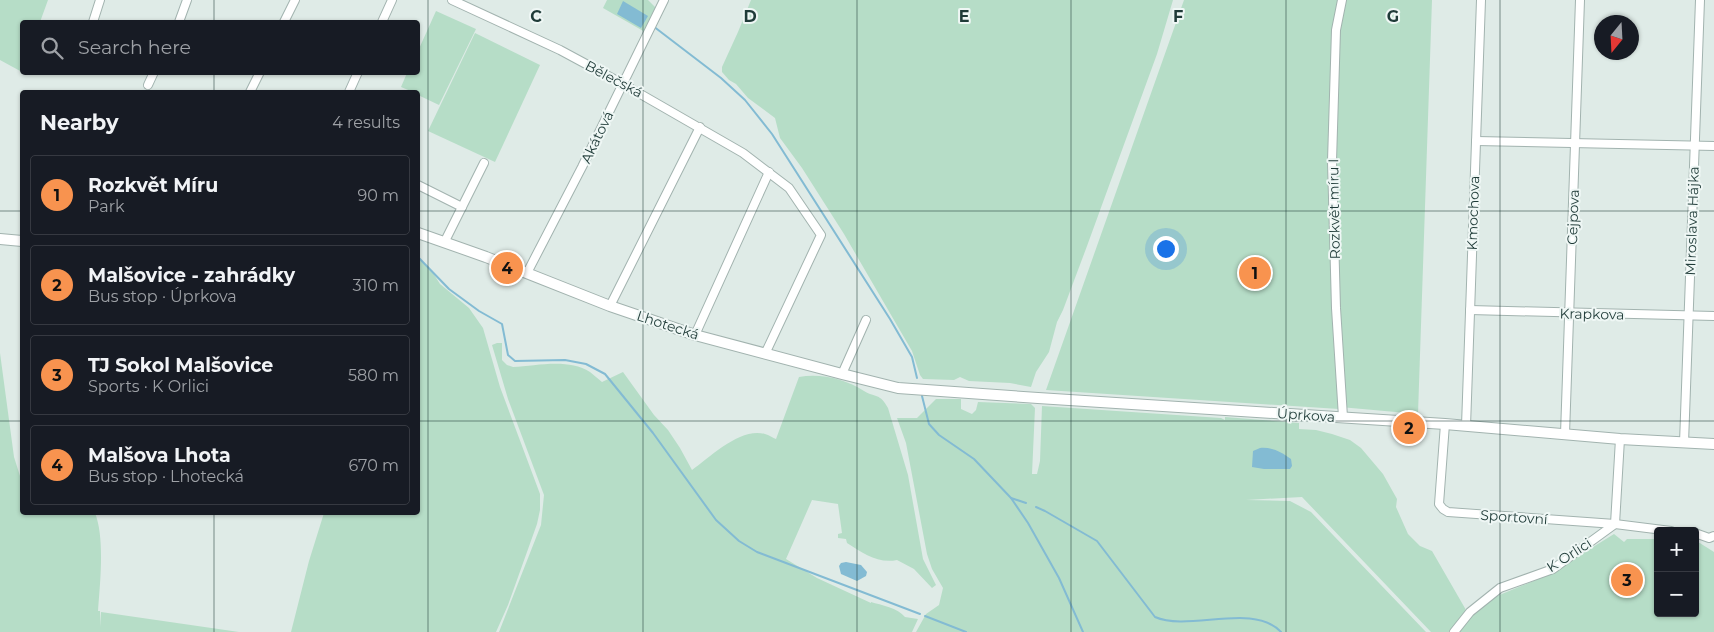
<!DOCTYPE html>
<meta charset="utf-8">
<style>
body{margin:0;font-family:Montserrat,sans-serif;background:#242831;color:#f1f3f6}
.controls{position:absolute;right:15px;bottom:15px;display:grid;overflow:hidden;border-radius:5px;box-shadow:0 1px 4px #0004}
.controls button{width:45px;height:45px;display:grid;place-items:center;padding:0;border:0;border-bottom:1px solid #363941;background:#171b24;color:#f1f3f6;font:25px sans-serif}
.compass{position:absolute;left:1594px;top:15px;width:45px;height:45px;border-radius:50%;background:#171b24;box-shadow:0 1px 4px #0004;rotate:198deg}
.you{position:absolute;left:1165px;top:248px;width:18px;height:18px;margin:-12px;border:4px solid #fff;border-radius:50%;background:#1a73e8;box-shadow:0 0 0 8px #1a73e833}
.badge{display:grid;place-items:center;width:32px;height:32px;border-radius:50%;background:#f8934f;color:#111;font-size:16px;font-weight:700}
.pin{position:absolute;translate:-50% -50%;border:2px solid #fff;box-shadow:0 1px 5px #0006}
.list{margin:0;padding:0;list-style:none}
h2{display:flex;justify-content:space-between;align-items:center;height:65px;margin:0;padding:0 20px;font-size:21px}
h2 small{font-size:16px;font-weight:400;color:#9ea1a6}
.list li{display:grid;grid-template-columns:32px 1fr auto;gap:15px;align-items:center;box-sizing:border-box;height:80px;margin:0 10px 10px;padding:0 10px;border:1px solid #363941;border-radius:5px}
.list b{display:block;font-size:19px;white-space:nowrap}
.list p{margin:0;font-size:16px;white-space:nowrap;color:#9ea1a6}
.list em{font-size:16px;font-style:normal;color:#9ea1a6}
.icon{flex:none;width:28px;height:28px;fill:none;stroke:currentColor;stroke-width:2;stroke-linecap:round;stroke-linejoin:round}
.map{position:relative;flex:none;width:1714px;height:632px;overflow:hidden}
.search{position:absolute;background:#171b24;box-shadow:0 1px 4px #0004;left:20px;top:20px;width:400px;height:55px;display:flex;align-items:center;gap:12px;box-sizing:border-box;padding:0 18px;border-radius:5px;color:#9ea1a6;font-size:19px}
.panel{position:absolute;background:#171b24;box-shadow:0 1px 4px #0004;left:20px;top:90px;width:400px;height:425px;border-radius:5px}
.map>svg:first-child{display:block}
.green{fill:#b6ddc7}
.water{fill:#83bbd3}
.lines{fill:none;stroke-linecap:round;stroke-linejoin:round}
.stream{stroke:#83bbd3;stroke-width:2}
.minor-casing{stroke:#a2b3af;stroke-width:10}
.tertiary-casing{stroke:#a2b3af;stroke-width:12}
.minor{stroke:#fff;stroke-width:8}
.tertiary{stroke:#fff;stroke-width:10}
.grid{fill:none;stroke:#1f3b38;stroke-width:1;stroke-opacity:0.55}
.labels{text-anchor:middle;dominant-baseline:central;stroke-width:4;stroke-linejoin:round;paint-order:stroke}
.street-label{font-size:14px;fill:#1f3b38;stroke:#eff7f5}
.grid-label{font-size:16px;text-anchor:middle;font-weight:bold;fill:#1f3b38;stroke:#eff7f5;stroke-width:4;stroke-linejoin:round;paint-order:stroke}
</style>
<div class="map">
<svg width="1714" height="632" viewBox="0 0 1714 632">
<rect width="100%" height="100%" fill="#dfebe7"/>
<g class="green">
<polygon points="0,0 48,0 40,22 22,22 22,72 0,60"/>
<polygon points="607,0 648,0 656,8 645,32 603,8"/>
<polygon points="751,0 1173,0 1157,54 1087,246 1063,310 1057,322 1049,352 1036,372 1031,387 1010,383 969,381 960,377 954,380 923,379 920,375 912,351 844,234 802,168 780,138 775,118 748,98 736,84 729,80 722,72 722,67 738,32"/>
<polygon points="1184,0 1432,0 1418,414 1340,407 1339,409 1046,390"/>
<polygon points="436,11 476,29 439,105 418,95 418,92 413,92 401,87 407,73 418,72 418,51"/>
<polygon points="475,33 540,65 495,162 428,131"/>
<polygon points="418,258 433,273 440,284 469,308 483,328 500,387 540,494 540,510 537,524 508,605 496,632 291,632 309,561 324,513 418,512"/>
<path d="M497 343H502V360L507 365 513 367C537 366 568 358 590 372 594 375 598 379 602 382L623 372 654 415 668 430 680 448 692 470C711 456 741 427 765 434 769 435 773 438 776 439L799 377C821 373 845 379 864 391 876 398 880 393 888 408L908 475 923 559 936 585 932 588 914 569 897 560C878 564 863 553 847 543L846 539 838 538V534L842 533 838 504 812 500 786 559 817 578 871 603V602C881 605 898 608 905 617L918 619 912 632H499L541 525 544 495 508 399 492 345Z"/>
<path d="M0 353 14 457 20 476 22 475V512L95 513C105 538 100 583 98 611H100V627L101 612 239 632H0Z"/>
<polygon points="936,399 961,399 961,409 972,414 976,410 978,402 1031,404 1035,408 1032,474 1037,474 1040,461 1042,406 1221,418 1225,420 1225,417 1299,423 1299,429 1316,430 1332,434 1350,440 1361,448 1383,474 1397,499 1396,507 1408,534 1420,546 1432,551 1466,610 1449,632 1431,632 1302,497 1246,500 1290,501 1311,512 1426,632 916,632 926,614 939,605 943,588 932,569 927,554 906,443 897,418 917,418"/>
<polygon points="1614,534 1624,542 1627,539 1658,539 1658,613 1695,613 1695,540 1714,552 1714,632 1455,632 1470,615 1497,596 1548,575"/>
</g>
<g class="water">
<polygon points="623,1 648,16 641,28 617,14"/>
<path d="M1260 448C1273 447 1281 452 1291 459L1292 466 1290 469H1264L1252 467 1253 451Z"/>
<polygon points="846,562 861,565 867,572 866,576 857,581 841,574 839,566 841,563"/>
</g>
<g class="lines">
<g class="stream">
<polyline points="653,26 721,78 745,100 772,134 890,319 912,357 917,378"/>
<polyline points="418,257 449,289 479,311 502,324 508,355 515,361 565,360 586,364 605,374 653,433 716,520 739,541 757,552 920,614"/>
<polyline points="922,396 929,424 939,435 974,459 1011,498 1028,523 1059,578 1083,632"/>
<polyline points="1011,498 1026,503"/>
<path d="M1036 507 1045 511 1097 541 1155 617C1189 632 1253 602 1281 632"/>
<polyline points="925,616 966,632"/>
</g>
<defs>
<g id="minor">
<polyline points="452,0 560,50 623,84 743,153 789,188 821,235 765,354"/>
<polyline points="1342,0 1336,30 1332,161 1336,308 1343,417"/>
<polyline points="93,22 100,0"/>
<polyline points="179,22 187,0"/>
<polyline points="284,22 295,0"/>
<polyline points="382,22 392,0"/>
<polyline points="148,85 154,72"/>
<polyline points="250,92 260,72"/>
<polyline points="349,92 358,72"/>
<polyline points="1476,141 1714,146"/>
<polyline points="418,185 462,207"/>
<polyline points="445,241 484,163"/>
<polyline points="527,273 582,167 664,0"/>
<polyline points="610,306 700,127"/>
<polyline points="1470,310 1714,316"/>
<polyline points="695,335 769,172"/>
<polyline points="842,374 866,320"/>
<polyline points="1445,424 1439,504 1443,509 1448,512 1615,524 1671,531"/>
<polyline points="1466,426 1481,0"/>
<polyline points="1565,434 1580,0"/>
<polyline points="1684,443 1700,0"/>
<polyline points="1615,524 1620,439"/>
<polyline points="1695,533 1709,538 1714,536"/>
<polyline points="1454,632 1470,612 1500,588 1553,569 1615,524"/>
</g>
<g id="tertiary">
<polyline points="418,233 486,257 610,306 695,335 842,374 898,388 1038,398 1445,424 1620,439 1714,444"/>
<polyline points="0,239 22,241"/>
</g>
</defs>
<use href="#minor" class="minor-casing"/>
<use href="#tertiary" class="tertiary-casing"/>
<use href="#minor" class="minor"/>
<use href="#tertiary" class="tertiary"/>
</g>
<path class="grid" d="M214 0V22M428 0V632M643 0V632M857 0V632M1071 0V632M1286 0V632M1500 0V632M214 72V92M0 211H22M418 211H1714M0 421H22M418 421H1714M214 512V632"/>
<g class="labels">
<g class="street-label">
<text transform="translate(614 79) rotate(28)">Bělečská</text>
<text transform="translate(597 137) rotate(-64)">Akátová</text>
<text transform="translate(1334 209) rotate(-91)">Rozkvět míru I</text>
<text transform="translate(1473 213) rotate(-88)">Kmochova</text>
<text transform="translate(1573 217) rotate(-88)">Cejpova</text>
<text transform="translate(1692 221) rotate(-88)">Miroslava Hájka</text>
<text transform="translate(1592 314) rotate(1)">Krapkova</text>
<text transform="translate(668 325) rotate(18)">Lhotecká</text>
<text transform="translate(1306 415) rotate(4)">Úprkova</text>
<text transform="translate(1514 517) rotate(4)">Sportovní</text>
<text transform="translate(1569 555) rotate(-33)">K Orlici</text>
</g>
</g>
<g class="grid-label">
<text x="536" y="22">C</text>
<text x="750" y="22">D</text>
<text x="964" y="22">E</text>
<text x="1178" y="22">F</text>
<text x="1393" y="22">G</text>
</g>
</svg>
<div class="controls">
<button>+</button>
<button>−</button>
</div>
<svg class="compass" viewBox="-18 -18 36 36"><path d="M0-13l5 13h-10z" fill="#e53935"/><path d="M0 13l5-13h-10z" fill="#9ea1a6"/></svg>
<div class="you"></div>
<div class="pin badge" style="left:1255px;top:273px">1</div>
<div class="pin badge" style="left:1409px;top:428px">2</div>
<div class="pin badge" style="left:1627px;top:580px">3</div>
<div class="pin badge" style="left:507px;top:268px">4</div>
<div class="search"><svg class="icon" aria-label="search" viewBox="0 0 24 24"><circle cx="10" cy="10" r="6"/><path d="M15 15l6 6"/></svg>Search here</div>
<section class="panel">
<h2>Nearby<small>4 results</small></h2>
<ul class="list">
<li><span class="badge">1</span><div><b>Rozkvět Míru</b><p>Park</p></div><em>90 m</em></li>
<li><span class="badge">2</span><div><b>Malšovice - zahrádky</b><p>Bus stop · Úprkova</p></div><em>310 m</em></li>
<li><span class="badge">3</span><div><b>TJ Sokol Malšovice</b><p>Sports · K Orlici</p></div><em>580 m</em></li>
<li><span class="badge">4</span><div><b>Malšova Lhota</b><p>Bus stop · Lhotecká</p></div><em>670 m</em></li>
</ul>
</section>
</div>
